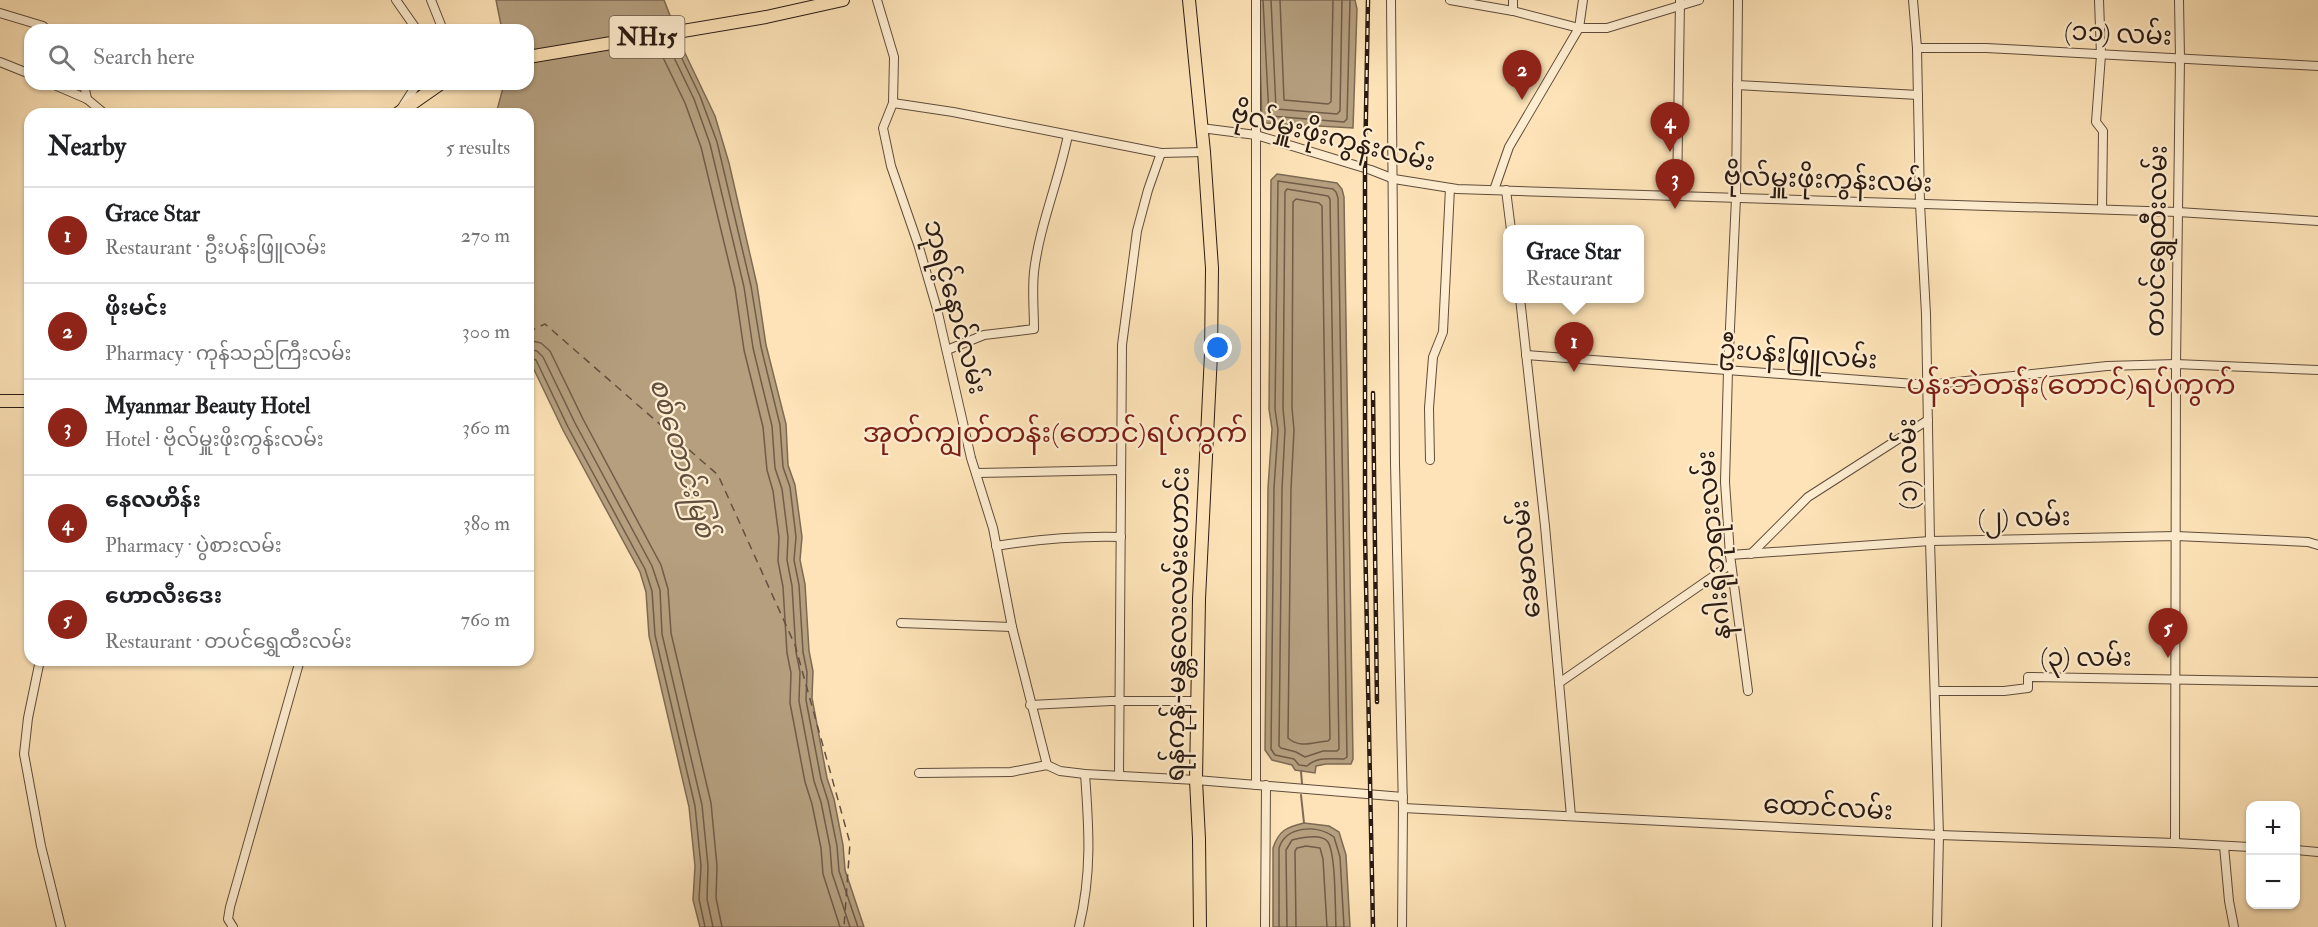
<!DOCTYPE html>
<meta charset="utf-8">
<style>
body{margin:0;font-family:"IM FELL Double Pica","Noto Sans Myanmar",serif;background:#f2f2f2;color:#202124}
.controls{position:absolute;right:18px;bottom:18px;display:grid;overflow:hidden;border-radius:12px;box-shadow:0 2px 4px #0004}
.controls button{width:54px;height:54px;display:grid;place-items:center;padding:0;border:0;border-bottom:2px solid #e0e0e0;background:#fff;color:#202124;font:30px sans-serif}
.you{position:absolute;left:1218px;top:348px;width:21px;height:21px;margin:-15px;border:4px solid #fff;border-radius:50%;background:#1a73e8;box-shadow:0 0 0 9px #1a73e833}
.badge{display:grid;place-items:center;width:39px;height:39px;border-radius:50%;background:#8f2418;color:#fff;font-size:20px;font-weight:700}
.pin{position:absolute;translate:-50% -50px;filter:drop-shadow(0 2px 3px #0008)}
.pin::after{content:'';position:absolute;top:32px;width:21px;height:18px;background:inherit;clip-path:polygon(0 0,100% 0,50% 100%)}
.popup{position:absolute;left:1503px;top:225px;width:141px;height:78px;box-sizing:border-box;display:grid;place-content:center;border-radius:12px;background:#fff;filter:drop-shadow(0 2px 4px #0005);font-size:20px;white-space:nowrap;color:#757577}
.popup b{font-size:22px;color:#202124}
.popup::after{content:'';position:absolute;left:50%;top:100%;margin-left:-12px;border:12px solid transparent;border-top-color:#fff}
.list{margin:0;padding:0;list-style:none}
h2{display:flex;justify-content:space-between;align-items:center;height:78px;margin:0;padding:0 24px;font-size:26px}
h2 small{font-size:20px;font-weight:400;color:#757577}
.list li{display:grid;grid-template-columns:39px 1fr auto;gap:18px;align-items:center;box-sizing:border-box;height:96px;padding:0 24px;border-top:2px solid #e0e0e0}
.list b{display:block;font-size:22px;white-space:nowrap}
.list p{margin:0;font-size:20px;white-space:nowrap;color:#757577}
.list em{font-size:20px;font-style:normal;color:#757577}
.icon{flex:none;width:33px;height:33px;fill:none;stroke:currentColor;stroke-width:2;stroke-linecap:round;stroke-linejoin:round}
.map{position:relative;flex:none;width:2318px;height:927px;overflow:hidden}
.search{position:absolute;background:#fff;box-shadow:0 2px 4px #0004;left:24px;top:24px;width:510px;height:66px;display:flex;align-items:center;gap:15px;box-sizing:border-box;padding:0 21px;border-radius:18px;color:#757577;font-size:22px}
.panel{position:absolute;background:#fff;box-shadow:0 2px 4px #0004;left:24px;top:108px;width:510px;height:558px;border-radius:18px}
.map>svg:first-child{display:block}
.water{fill:#b59f7f;stroke:#7d6a53;stroke-width:1.5}
.lines{fill:none;stroke-linecap:round;stroke-linejoin:round}
.shore{stroke:#705c48;stroke-width:1.5}
.stream{stroke:#7d6a53;stroke-width:2}
.ferry{stroke:#624f3e;stroke-width:1.5;stroke-dasharray:8 6;stroke-linecap:butt}
.minor-casing{stroke:#5f4c3b;stroke-width:10}
.highway-casing{stroke:#2a1a12;stroke-width:14}
.minor{stroke:#feedd0;stroke-width:8}
.highway{stroke:#fde3b7;stroke-width:12}
.rail-casing{stroke:#2a1a12;stroke-width:4.5}
.rail{stroke:#feedd0;stroke-width:2;stroke-dasharray:7;stroke-linecap:butt}
.labels{text-anchor:middle;dominant-baseline:central;stroke-width:4.5;stroke-linejoin:round;paint-order:stroke}
.shield{fill:#feedd0;stroke:#6a594b;stroke-width:1.5}
.shield-label{font-size:24px;font-weight:bold;fill:#2a1a12}
.street-label{font-size:26px;fill:#2a1a12;stroke:#feedd0}
.water-label{font-size:27px;font-style:italic;fill:#624f3e;stroke:#feedd0}
.quarter-label{font-size:28px;fill:#7a1f14;stroke:#feedd0}
</style>
<div class="map">
<svg width="2318" height="927" viewBox="0 0 2318 927">
<rect width="100%" height="100%" fill="#fde3b7"/>
<filter id="stains"><feTurbulence type="fractalNoise" baseFrequency=".00333" numOctaves="4"/><feColorMatrix values="0 0 0 0 .2 0 0 0 0 .09 0 0 0 0 .02 0 0 0 .5 -.17"/></filter>
<radialGradient id="worn" r=".72"><stop offset=".6" stop-color="#630" stop-opacity="0"/><stop offset="1" stop-color="#630" stop-opacity=".3"/></radialGradient>
<g class="water">
<polygon points="496,0 664,0 683,49 715,116 729,163 757,285 766,345 786,424 788,465 795,485 802,537 800,560 805,584 809,651 813,671 812,698 827,778 834,799 843,845 845,870 864,927 700,927 693,900 695,866 689,807 649,636 646,592 640,572 563,430 528,357 528,114 496,114 504,84 528,84 528,30 502,30"/>
<polygon points="1258,0 1355,0 1357,9 1353,128 1266,123 1262,119"/>
<polygon points="1277,174 1337,183 1342,189 1344,197 1353,759 1351,764 1326,764 1316,766 1315,773 1295,770 1292,765 1272,760 1265,750 1268,488 1272,429 1269,409 1271,180"/>
<path d="M1304 823 1329 826 1339 832 1346 855 1350 927H1273V848C1279 830 1287 827 1304 823Z"/>
</g>
<g class="lines">
<g class="shore">
<polyline points="1263,0 1269,116 1344,122 1347,119 1350,0"/>
<polyline points="1271,0 1276,109 1337,114 1340,111 1342,0"/>
<polyline points="1280,0 1284,100 1328,104 1331,102 1333,0"/>
<polyline points="673,40 700,96 717,142 751,286 761,347 780,425 783,467 790,487 796,537 794,560 799,585 803,652 807,672 806,700 821,779 828,801 837,846 839,871 858,927"/>
<polyline points="666,41 694,99 710,144 744,287 753,348 772,426 775,468 782,489 788,537 787,560 792,586 796,652 800,672 799,701 814,781 821,802 830,847 832,873 850,927"/>
<polyline points="656,43 685,103 701,147 735,288 744,350 763,427 767,470 773,491 779,537 778,561 783,587 787,653 791,673 790,703 805,782 812,804 821,848 823,874 840,927"/>
<path d="M1278 181 1333 189 1336 192 1338 198 1347 757 1344 759C1330 759 1318 756 1307 766L1299 765 1294 759 1275 755 1271 749 1274 488 1278 430 1275 409Z"/>
<polygon points="1287,189 1328,196 1330,199 1339,749 1337,751 1323,751 1305,757 1296,752 1281,748 1279,746 1282,489 1285,430 1283,408 1285,192"/>
<path d="M1296 199 1319 203 1322 206 1330 739 1328 741C1313 742 1300 749 1288 738L1291 489 1294 430 1292 408 1293 202Z"/>
<polyline points="528,340 541,343 550,351 583,419 661,565 668,589 671,633 711,803 717,866 716,898 722,927"/>
<polyline points="528,349 537,351 543,357 575,423 652,566 660,590 662,634 702,805 708,866 707,899 713,927"/>
<polyline points="528,357 536,360 568,427 645,569 652,591 655,635 695,806 701,866 699,899 705,927"/>
<path d="M1279 927V848C1286 826 1317 824 1334 837L1340 857 1344 927"/>
<path d="M1287 927 1286 850 1292 840C1300 838 1322 833 1328 842 1336 855 1335 909 1336 927"/>
<polyline points="1296,927 1295,851 1297,848 1306,846 1320,848 1323,859 1327,927"/>
</g>
<g class="stream">
<polyline points="1301,771 1302,784"/>
<polyline points="1301,795 1304,823"/>
</g>
<polyline class="ferry" points="528,332 545,324 718,475 795,645 850,843 844,927"/>
<defs>
<g id="minor">
<polyline points="396,0 417,30"/>
<polyline points="431,0 441,25 440,30"/>
<polyline points="877,0 894,57 893,103 883,128 891,166 918,244 937,309 971,458 993,528 1012,627 1047,765"/>
<polyline points="1391,0 1395,464 1403,808 1402,927"/>
<polyline points="1450,0 1513,11 1579,28 1607,28 1699,0"/>
<polyline points="1513,0 1513,11"/>
<polyline points="1738,0 1736,198 1728,371 1725,482 1730,555 1748,691"/>
<polyline points="1913,0 1917,48 1920,204 1926,314 1930,541 1939,835 1937,927"/>
<polyline points="2099,0 2101,55 2096,122 2103,131 2102,209"/>
<polyline points="0,13 43,26 47,30"/>
<polyline points="1917,48 1986,48 2318,66"/>
<polyline points="0,62 30,74"/>
<polyline points="52,84 87,99 105,114"/>
<polyline points="84,84 87,99"/>
<polyline points="1737,85 1918,95"/>
<polyline points="893,103 953,112 1161,153 1204,152"/>
<polyline points="401,109 417,84"/>
<polyline points="1201,128 1256,135 1371,170 1394,179 1457,189 2178,212 2318,221"/>
<polyline points="1494,190 1509,147 1579,28 1583,0"/>
<polyline points="1506,190 1511,230"/>
<polyline points="1677,196 1680,1"/>
<polyline points="1520,298 1545,526 1571,816"/>
<path d="M947 350 984 335 1034 329C1034 310 1032 291 1034 272 1039 227 1059 180 1068 135"/>
<polyline points="1526,355 1928,385 2107,366 2176,364 2318,370"/>
<polyline points="1430,460 1429,408 1433,357 1443,332 1450,188"/>
<polyline points="976,473 1121,470"/>
<path d="M996 546C1038 539 1078 536 1121 537"/>
<polyline points="1751,554 1808,497 1928,420"/>
<polyline points="1730,555 1930,541 2176,536 2308,542 2318,545"/>
<polyline points="901,623 1012,627"/>
<polyline points="40,660 28,718 24,754 41,846 61,927"/>
<polyline points="1559,683 1731,564"/>
<polyline points="1935,691 2004,691 2028,688 2028,677 2318,682"/>
<polyline points="1030,705 1111,701 1197,701"/>
<polyline points="919,773 1011,772 1047,765 1060,771 1085,774 1196,780 1403,797"/>
<polyline points="1119,776 1122,345 1137,231 1148,190 1161,153"/>
<polyline points="1256,785 1256,0"/>
<polyline points="1403,808 1939,835 2175,843 2250,847"/>
<polyline points="2175,843 2176,364 2180,58 2179,0"/>
<polyline points="2224,846 2229,901 2234,927"/>
<polyline points="2296,850 2318,852"/>
<polyline points="233,927 228,919 230,907 300,660"/>
<path d="M1079 927C1092 874 1089 828 1085 774"/>
<polyline points="1265,927 1266,785"/>
</g>
<g id="highway">
<polyline points="1189,0 1204,152 1212,268 1211,354 1199,599 1196,780 1199,839 1200,927"/>
<polyline points="528,57 766,17 843,0"/>
<polyline points="397,114 440,84"/>
<polyline points="0,401 30,401"/>
</g>
</defs>
<use href="#minor" class="minor-casing"/>
<use href="#highway" class="highway-casing"/>
<use href="#minor" class="minor"/>
<use href="#highway" class="highway"/>
<defs>
<g id="rail">
<polyline points="1368,0 1365,168 1365,534 1373,927"/>
<polyline points="1373,393 1377,702"/>
</g>
</defs>
<use href="#rail" class="rail-casing"/>
<use href="#rail" class="rail"/>
</g>
<g class="labels">
<rect class="shield" x="609.5" y="16" width="75" height="42" rx="4.5"/>
<g class="shield-label">
<text x="647" y="37">NH15</text>
</g>
<g class="street-label">
<text transform="translate(2118 34) rotate(3)">(၁၁) လမ်း</text>
<text transform="translate(1333 138) rotate(14)">ဗိုလ်မှူးဖိုးကွန်းလမ်း</text>
<text transform="translate(1828 180) rotate(2)">ဗိုလ်မှူးဖိုးကွန်းလမ်း</text>
<text transform="translate(2157 241) rotate(-89)">တပင်ရွှေထီးလမ်း</text>
<text transform="translate(955 307) rotate(75)">ဘုရင့်နောင်လမ်း</text>
<text transform="translate(1798 355) rotate(4)">ဦးပန်းဖြူလမ်း</text>
<text transform="translate(1908 464) rotate(-91)">(၁) လမ်း</text>
<text transform="translate(2024 518) rotate(-1)">(၂) လမ်း</text>
<text transform="translate(1714 545) rotate(-95)">နဂါးရုံဘုရားလမ်း</text>
<text transform="translate(1526 559) rotate(-96)">ခေမာလမ်း</text>
<text transform="translate(1178 624) rotate(-89)">ရန်ကုန်-မန္တလေးလမ်းဟောင်း</text>
<text x="2086" y="658">(၃) လမ်း</text>
<text transform="translate(1828 808) rotate(3)">ထောင်လမ်း</text>
</g>
<g class="water-label">
<text transform="translate(682 458) rotate(73)">စစ်တောင်းမြစ်</text>
</g>
<g class="quarter-label">
<text x="2071" y="385">ပန်းဘဲတန်း(တောင်)ရပ်ကွက်</text>
<text x="1055" y="433">အုတ်ကျွတ်တန်း(တောင်)ရပ်ကွက်</text>
</g>
</g>
<rect width="100%" height="100%" filter="url(#stains)"/>
<rect width="100%" height="100%" fill="url(#worn)"/>
</svg>
<div class="controls">
<button>+</button>
<button>−</button>
</div>
<div class="you"></div>
<div class="pin badge" style="left:1574px;top:372px">1</div>
<div class="popup"><b>Grace Star</b>Restaurant</div>
<div class="pin badge" style="left:1522px;top:100px">2</div>
<div class="pin badge" style="left:1675px;top:209px">3</div>
<div class="pin badge" style="left:1670px;top:152px">4</div>
<div class="pin badge" style="left:2168px;top:658px">5</div>
<div class="search"><svg class="icon" aria-label="search" viewBox="0 0 24 24"><circle cx="10" cy="10" r="6"/><path d="M15 15l6 6"/></svg>Search here</div>
<section class="panel">
<h2>Nearby<small>5 results</small></h2>
<ul class="list">
<li><span class="badge">1</span><div><b>Grace Star</b><p>Restaurant · ဦးပန်းဖြူလမ်း</p></div><em>270 m</em></li>
<li><span class="badge">2</span><div><b>ဖိုးမင်း</b><p>Pharmacy · ကုန်သည်ကြီးလမ်း</p></div><em>300 m</em></li>
<li><span class="badge">3</span><div><b>Myanmar Beauty Hotel</b><p>Hotel · ဗိုလ်မှူးဖိုးကွန်းလမ်း</p></div><em>360 m</em></li>
<li><span class="badge">4</span><div><b>နေလဟိန်း</b><p>Pharmacy · ပွဲစားလမ်း</p></div><em>380 m</em></li>
<li><span class="badge">5</span><div><b>ဟောလီးဒေး</b><p>Restaurant · တပင်ရွှေထီးလမ်း</p></div><em>760 m</em></li>
</ul>
</section>
</div>
